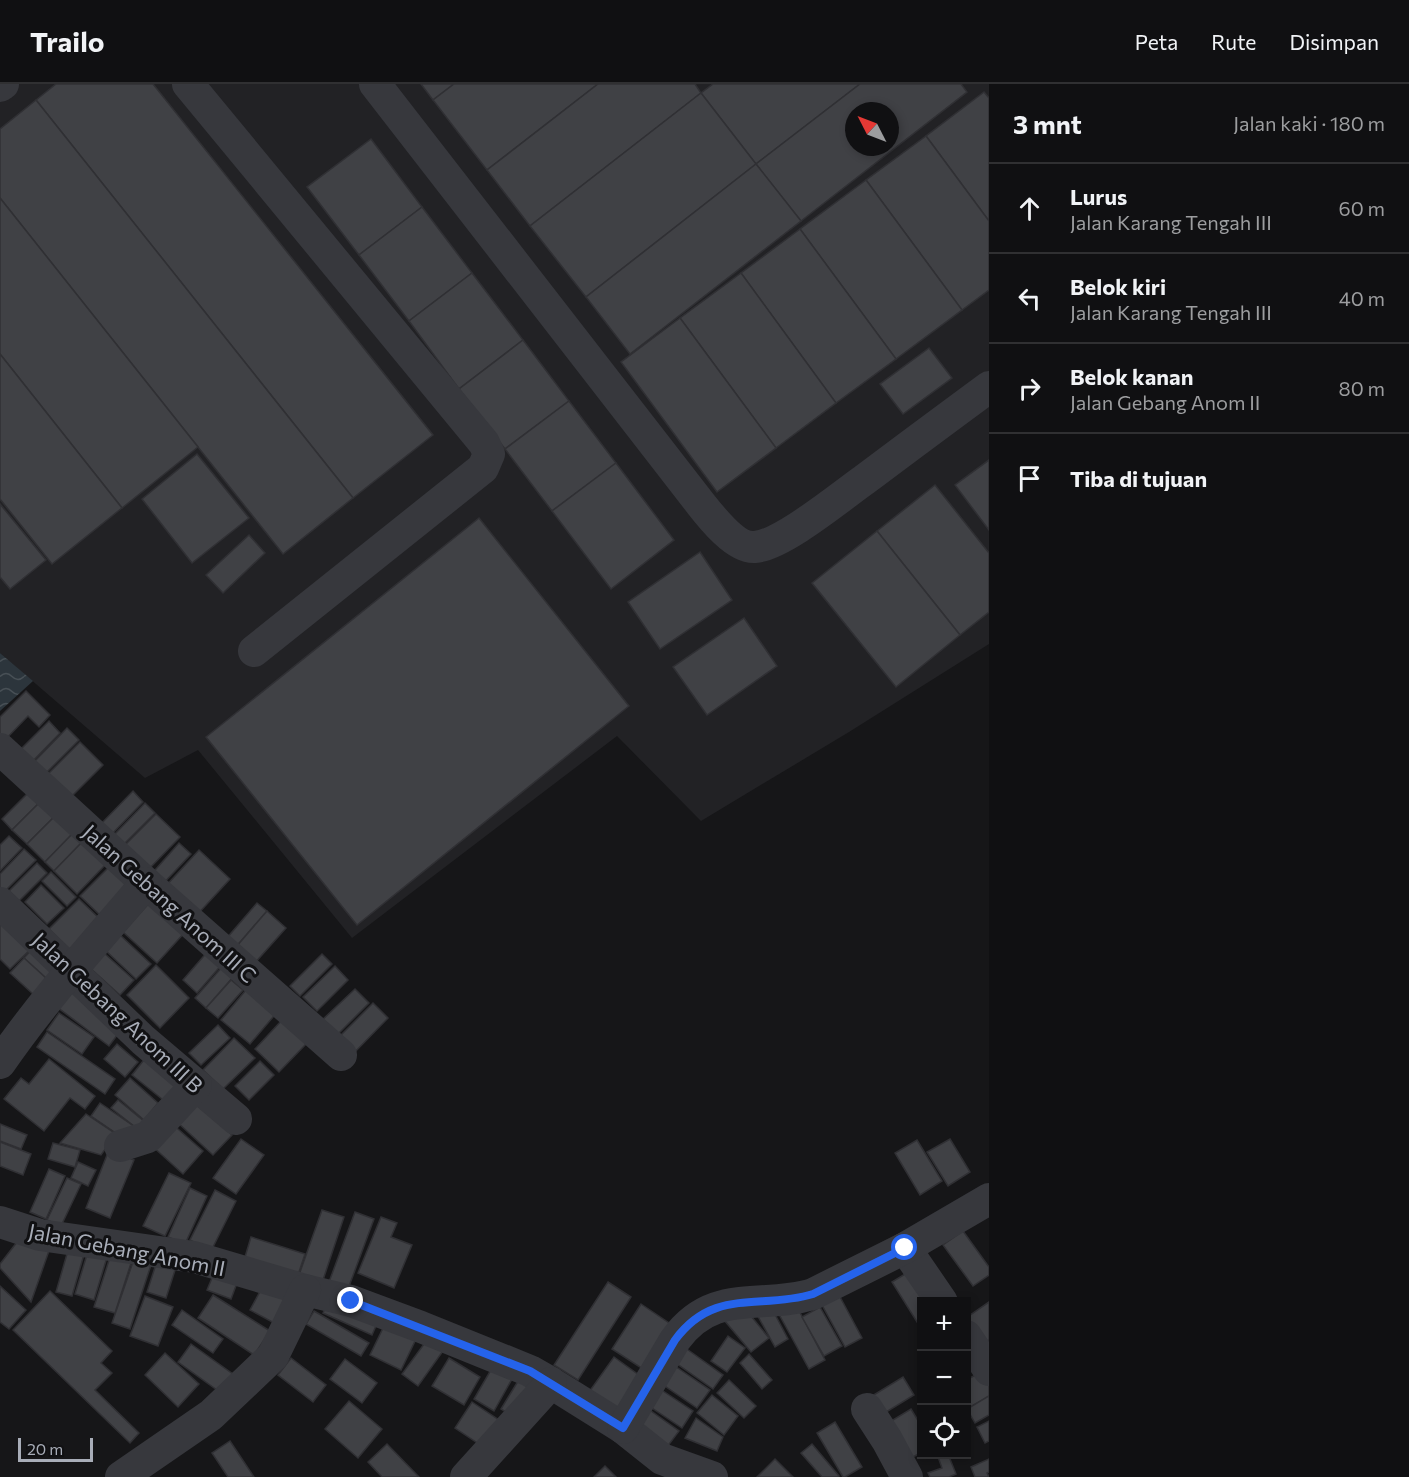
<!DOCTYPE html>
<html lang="id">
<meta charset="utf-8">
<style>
body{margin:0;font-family:Commissioner,sans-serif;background:#1e1e20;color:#f1f3f6}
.controls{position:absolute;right:18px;bottom:18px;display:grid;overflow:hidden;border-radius:0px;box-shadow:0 3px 9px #0003}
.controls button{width:54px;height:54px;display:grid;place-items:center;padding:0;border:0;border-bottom:2px solid #303032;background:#101012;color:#f1f3f6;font:30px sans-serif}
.compass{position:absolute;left:845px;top:18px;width:54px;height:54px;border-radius:50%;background:#101012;box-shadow:0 3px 9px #0003;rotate:312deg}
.scale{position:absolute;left:18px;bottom:15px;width:75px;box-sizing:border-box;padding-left:6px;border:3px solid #a8adb8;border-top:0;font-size:16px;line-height:21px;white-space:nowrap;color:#a8adb8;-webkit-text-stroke:4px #111113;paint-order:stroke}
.stop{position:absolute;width:18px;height:18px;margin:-14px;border:4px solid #2563eb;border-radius:50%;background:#fff}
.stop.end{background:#2563eb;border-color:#fff;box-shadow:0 2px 6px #0008}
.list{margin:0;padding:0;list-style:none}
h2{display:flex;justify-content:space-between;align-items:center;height:78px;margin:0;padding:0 24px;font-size:26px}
h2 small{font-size:20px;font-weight:400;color:#9c9d9f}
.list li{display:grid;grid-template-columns:39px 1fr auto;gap:18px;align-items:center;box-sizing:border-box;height:90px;padding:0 24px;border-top:2px solid #303032}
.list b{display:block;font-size:22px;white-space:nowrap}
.list p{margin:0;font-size:20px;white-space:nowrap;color:#9c9d9f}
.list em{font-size:20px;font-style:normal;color:#9c9d9f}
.icon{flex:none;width:33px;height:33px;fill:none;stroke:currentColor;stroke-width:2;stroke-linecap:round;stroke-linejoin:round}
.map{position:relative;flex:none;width:989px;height:1393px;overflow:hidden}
header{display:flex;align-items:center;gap:36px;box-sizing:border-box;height:84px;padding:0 30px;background:#101012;border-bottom:2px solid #303032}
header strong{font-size:28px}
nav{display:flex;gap:33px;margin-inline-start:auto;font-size:21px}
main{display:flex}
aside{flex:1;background:#101012}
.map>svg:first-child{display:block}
.built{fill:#222225;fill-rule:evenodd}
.water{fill:url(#water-waves)}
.building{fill:#404145;stroke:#303034;stroke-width:1.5;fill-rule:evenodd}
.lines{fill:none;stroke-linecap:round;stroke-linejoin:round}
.minor{stroke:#37383d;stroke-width:32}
.route{stroke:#2563eb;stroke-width:8}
.labels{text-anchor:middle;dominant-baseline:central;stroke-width:6;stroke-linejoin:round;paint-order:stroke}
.street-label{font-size:21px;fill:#a8adb8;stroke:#111113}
</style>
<header>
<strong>Trailo</strong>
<nav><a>Peta</a><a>Rute</a><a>Disimpan</a></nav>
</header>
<main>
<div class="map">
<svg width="989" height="1393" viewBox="0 0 989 1393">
<defs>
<pattern id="water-waves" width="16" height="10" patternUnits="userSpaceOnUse" patternTransform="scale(1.5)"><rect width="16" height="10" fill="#2c353c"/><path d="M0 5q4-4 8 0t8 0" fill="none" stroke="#485056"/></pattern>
</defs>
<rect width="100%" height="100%" fill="#161618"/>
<path class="built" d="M0 0H989V560L849 648 701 737 617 652 352 854 198 666 145 694 0 569ZM854 27H890V63H854Z"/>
<polygon class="water" points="0,569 33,597 0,627"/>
<g class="building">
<polygon points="56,0 153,0 433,351 353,414 36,16"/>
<polygon points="421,0 454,0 433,16"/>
<polygon points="454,0 598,0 487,86 433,16"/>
<polygon points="598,0 695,0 701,9 530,142 487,86"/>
<polygon points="713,0 860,0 756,80 701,9"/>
<path d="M860 0H961L967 8 801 137 756 80ZM854 27H890V63H854Z"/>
<polygon points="984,8 989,14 989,137 926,52"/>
<polygon points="701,9 756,80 586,213 530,142"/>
<polygon points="36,16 353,414 283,470 0,114 0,45"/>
<polygon points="926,52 989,137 989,206 962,226 866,96"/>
<polygon points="371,55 422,123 359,171 307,103"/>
<polygon points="756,80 801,137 630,270 586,213"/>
<polygon points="866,96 962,226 896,275 800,145"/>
<polygon points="0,114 198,363 122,424 0,270"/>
<polygon points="422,123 472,189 409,237 359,171"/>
<polygon points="800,145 896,275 836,319 741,189"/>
<polygon points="472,189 523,256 459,305 409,237"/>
<polygon points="741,189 836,319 776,364 680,234"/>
<polygon points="680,234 776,364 717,408 621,278"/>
<polygon points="523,256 569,317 505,365 459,305"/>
<polygon points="929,264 952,294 903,330 880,300"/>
<polygon points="0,270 122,424 52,480 0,415"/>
<polygon points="569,317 616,379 552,427 505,365"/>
<polygon points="197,370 249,434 192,479 142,415"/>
<polygon points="989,376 989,446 955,401"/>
<polygon points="616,379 674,456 611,505 552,427"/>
<polygon points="935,401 989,469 989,528 960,551 877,447"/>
<polygon points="0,420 46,476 10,505 0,493"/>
<polygon points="479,434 629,622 357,841 206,653"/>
<polygon points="877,447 960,551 896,603 812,499"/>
<polygon points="249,451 265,469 223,509 206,491"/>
<polygon points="700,468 732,516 660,565 628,518"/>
<polygon points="744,534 777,582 707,631 673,583"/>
<polygon points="26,607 50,631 39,643 28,632 4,657 0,653 0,633"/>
<polygon points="49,637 60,649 30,680 18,668"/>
<polygon points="67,644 79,656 42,693 30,682"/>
<polygon points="80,658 103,681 68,716 45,693"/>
<polygon points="33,704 44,714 12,746 2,735"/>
<polygon points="133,707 143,718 107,755 97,744"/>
<polygon points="44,714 58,729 27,760 12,746"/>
<polygon points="145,719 155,729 121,763 111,754"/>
<polygon points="58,729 76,746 45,778 27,760"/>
<polygon points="156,730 180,753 146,788 122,764"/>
<polygon points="76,746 85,755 54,787 45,778"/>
<polygon points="9,752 22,764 0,787 0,761"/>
<polygon points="85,755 108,778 77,810 54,787"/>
<polygon points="179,759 191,770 159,804 148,794"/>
<polygon points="24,765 36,776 4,808 0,804 0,790"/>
<polygon points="199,766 230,795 195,833 163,805"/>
<polygon points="37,779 47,789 19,817 9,807"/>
<polygon points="113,779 136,801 103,834 80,812"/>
<polygon points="51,788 76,813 67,822 42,797"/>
<polygon points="41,801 64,824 47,840 25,818"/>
<polygon points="79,815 102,837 72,868 49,845"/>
<polygon points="152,816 186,847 157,879 123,848"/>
<polygon points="257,819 267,827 236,863 226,855"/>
<polygon points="267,827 286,844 254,880 236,863"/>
<polygon points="0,840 34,862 10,885 0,875"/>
<polygon points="119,850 151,880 136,895 105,866"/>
<polygon points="36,861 59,882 47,895 24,874"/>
<polygon points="209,866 224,878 197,909 183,896"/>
<polygon points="104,869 134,896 120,911 90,884"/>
<polygon points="322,870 332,880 300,912 290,902"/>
<polygon points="24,874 47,895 33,910 10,889"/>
<polygon points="156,881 189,914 160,944 127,911"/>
<polygon points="223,882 234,892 206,924 195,914"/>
<polygon points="335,882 348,896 317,927 303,913"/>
<polygon points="231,896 243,906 218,934 206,924"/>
<polygon points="250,901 279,926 250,960 221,936"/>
<polygon points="73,903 124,942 109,962 57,923"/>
<polygon points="355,905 369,919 335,953 320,938"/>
<polygon points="373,919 388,934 351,972 336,956"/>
<polygon points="59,929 94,953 82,970 47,946"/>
<polygon points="282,936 307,959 279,988 255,965"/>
<polygon points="218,941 230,954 201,981 189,969"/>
<polygon points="47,948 115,995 105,1010 37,963"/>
<polygon points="234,954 255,974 223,1005 203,986"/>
<polygon points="117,960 138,978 125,993 104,975"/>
<polygon points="147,972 187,1005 172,1023 132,991"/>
<polygon points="49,975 95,1012 85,1025 70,1014 44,1047 4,1015 21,994 29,1000"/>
<polygon points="260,977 274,991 249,1016 235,1002"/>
<polygon points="130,994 158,1019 144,1036 115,1011"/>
<polygon points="118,1016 145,1038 139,1046 111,1024"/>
<polygon points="196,1018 232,1051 213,1071 177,1038"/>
<polygon points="100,1019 135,1043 126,1056 91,1032"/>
<polygon points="86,1030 116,1050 101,1071 60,1059"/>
<polygon points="170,1038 203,1067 183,1090 151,1061"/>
<polygon points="0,1040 27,1051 21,1065 0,1057"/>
<polygon points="241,1055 264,1071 236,1110 213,1094"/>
<polygon points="950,1055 970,1088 948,1102 927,1068"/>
<polygon points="917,1056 942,1097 920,1111 895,1069"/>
<polygon points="0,1058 31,1070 23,1091 0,1082"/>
<polygon points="53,1059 80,1066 75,1083 48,1075"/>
<polygon points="109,1066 134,1076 110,1134 86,1124"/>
<polygon points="78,1078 96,1086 88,1102 71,1094"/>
<polygon points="49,1085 65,1092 46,1135 30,1128"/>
<polygon points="169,1089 191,1099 165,1152 143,1142"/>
<polygon points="67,1094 81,1100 61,1142 47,1136"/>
<polygon points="190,1104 207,1112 185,1160 168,1153"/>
<polygon points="215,1106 236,1117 211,1167 190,1156"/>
<polygon points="322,1126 344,1133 322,1199 299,1191"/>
<polygon points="355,1128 374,1135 348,1205 329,1198"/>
<polygon points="381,1133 397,1139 391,1153 412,1161 394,1204 358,1189"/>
<polygon points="963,1147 989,1183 989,1191 973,1202 943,1161"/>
<polygon points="21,1153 50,1164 31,1218 0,1184 0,1180"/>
<polygon points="251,1153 305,1170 298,1191 245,1173"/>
<polygon points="69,1163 85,1167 72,1212 56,1208"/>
<polygon points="89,1164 108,1170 94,1216 75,1210"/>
<polygon points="112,1167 133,1173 115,1229 94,1223"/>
<polygon points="135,1172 152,1178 130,1245 112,1239"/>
<polygon points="158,1174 177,1180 166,1214 147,1208"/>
<polygon points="217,1182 240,1191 231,1215 207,1206"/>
<polygon points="910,1187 929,1218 922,1218 922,1246 892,1198"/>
<polygon points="608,1198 631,1213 578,1296 554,1281"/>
<polygon points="264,1200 290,1213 276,1240 250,1226"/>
<polygon points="0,1202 26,1226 9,1245 0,1238"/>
<polygon points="50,1207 112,1267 101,1279 112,1289 95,1306 139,1349 130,1359 13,1246"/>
<polygon points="213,1211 270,1247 254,1271 198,1234"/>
<polygon points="839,1211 862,1254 845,1263 822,1221"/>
<polygon points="145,1212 173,1223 158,1262 130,1252"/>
<polygon points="330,1213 379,1235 372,1251 323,1229"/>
<polygon points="989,1218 989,1256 983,1259 966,1234"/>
<polygon points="769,1219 788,1255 775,1263 755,1227"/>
<polygon points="641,1220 675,1243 646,1287 612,1265"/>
<polygon points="742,1221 769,1254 751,1268 724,1236"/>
<polygon points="796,1221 825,1276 809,1285 775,1223"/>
<polygon points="820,1223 842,1262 824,1272 802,1233"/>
<polygon points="182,1226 223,1255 213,1269 172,1241"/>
<polygon points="314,1227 369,1259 361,1272 306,1240"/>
<polygon points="386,1238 417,1253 401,1286 370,1271"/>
<polygon points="728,1252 745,1264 727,1288 711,1277"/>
<polygon points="427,1256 443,1267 418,1302 402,1290"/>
<polygon points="191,1260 237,1293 224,1311 178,1278"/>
<polygon points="684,1263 723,1291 713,1305 673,1277"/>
<polygon points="165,1269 199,1300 178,1323 145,1291"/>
<polygon points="749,1270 772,1296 762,1305 740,1279"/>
<polygon points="614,1273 643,1294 619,1329 589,1308"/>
<polygon points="291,1274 326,1301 313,1318 278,1291"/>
<polygon points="449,1274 480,1293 464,1321 432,1302"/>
<polygon points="345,1275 377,1299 362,1319 330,1295"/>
<polygon points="672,1280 710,1306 697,1324 659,1298"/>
<polygon points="492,1284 512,1295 494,1327 474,1315"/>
<polygon points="985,1286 989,1294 989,1312 967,1325 966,1296"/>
<polygon points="523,1289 538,1299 516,1334 501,1325"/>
<polygon points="903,1293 914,1311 883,1330 872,1312"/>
<polygon points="729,1296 756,1322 744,1334 717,1309"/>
<polygon points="657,1303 693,1327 682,1344 646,1320"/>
<polygon points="712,1311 738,1332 724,1351 697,1329"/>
<polygon points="989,1312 989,1331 975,1339 967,1325"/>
<polygon points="349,1317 382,1345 358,1374 325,1345"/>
<polygon points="472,1318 499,1336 482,1362 455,1344"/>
<polygon points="644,1322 679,1347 667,1363 633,1338"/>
<polygon points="911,1325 922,1343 922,1368 904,1378 883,1342"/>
<polygon points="696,1334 723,1353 717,1367 685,1354"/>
<polygon points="989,1337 989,1357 985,1359 977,1343"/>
<polygon points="835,1338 862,1383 845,1393 843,1393 817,1349"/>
<polygon points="230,1357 254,1393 228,1393 212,1369"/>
<polygon points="387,1360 419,1393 382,1393 368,1378"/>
<polygon points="812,1360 839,1392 838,1393 822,1393 801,1369"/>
<polygon points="937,1370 948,1370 956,1390 949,1393 930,1393 928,1389 942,1384"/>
<polygon points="775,1375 793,1393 757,1393"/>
<polygon points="989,1375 989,1388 987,1389 989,1393 975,1393 971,1383"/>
<polygon points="605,1382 616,1393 594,1393"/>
</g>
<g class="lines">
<g class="minor">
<polyline points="188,0 484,359 489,370 483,384 254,567"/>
<path d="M375 0 700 419C711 433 736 465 755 463 782 461 840 413 864 396 905 365 947 334 989 303"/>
<polyline points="0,2 3,0"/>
<polyline points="0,665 146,799 341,971"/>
<polyline points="0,819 143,956 236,1035"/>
<path d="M0 979C44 915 96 858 146 799"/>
<polyline points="120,1062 148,1053 196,1001"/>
<polyline points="0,1138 40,1151 194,1173 305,1206 351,1217 421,1243 530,1287 551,1299 623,1344 662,1375 712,1393"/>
<polyline points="905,1164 942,1218"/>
<polyline points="966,1252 989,1286"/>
<polyline points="867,1325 887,1356 907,1393"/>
<path d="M623 1344 675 1256C713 1203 760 1226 813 1210L905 1164 989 1115"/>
<polyline points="121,1393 211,1331 273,1272 305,1206"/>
<polyline points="466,1393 551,1299"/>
</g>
</g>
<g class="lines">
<path class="route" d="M351 1217 530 1287 623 1344 675 1256C714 1203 760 1226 813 1210L905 1164"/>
</g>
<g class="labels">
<g class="street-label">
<text transform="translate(170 819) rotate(42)">Jalan Gebang Anom III C</text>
<text transform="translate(118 928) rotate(43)">Jalan Gebang Anom III B</text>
<text transform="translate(127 1165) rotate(11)">Jalan Gebang Anom II</text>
</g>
</g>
</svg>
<div class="controls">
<button>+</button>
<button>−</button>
<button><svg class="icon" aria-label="locate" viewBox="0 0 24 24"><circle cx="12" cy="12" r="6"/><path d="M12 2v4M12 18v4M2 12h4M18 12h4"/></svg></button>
</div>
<svg class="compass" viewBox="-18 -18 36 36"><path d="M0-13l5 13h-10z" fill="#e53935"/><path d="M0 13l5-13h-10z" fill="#9c9d9f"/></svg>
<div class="scale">20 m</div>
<div class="stop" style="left:905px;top:1164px"></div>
<div class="stop end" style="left:351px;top:1217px"></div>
</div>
<aside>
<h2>3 mnt<small>Jalan kaki · 180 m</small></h2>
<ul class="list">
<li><svg class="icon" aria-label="ahead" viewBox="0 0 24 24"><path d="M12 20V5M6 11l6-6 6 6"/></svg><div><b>Lurus</b><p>Jalan Karang Tengah III</p></div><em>60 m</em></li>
<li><svg class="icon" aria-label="left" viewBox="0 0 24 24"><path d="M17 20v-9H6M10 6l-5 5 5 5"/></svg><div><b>Belok kiri</b><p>Jalan Karang Tengah III</p></div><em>40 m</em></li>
<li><svg class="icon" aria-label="right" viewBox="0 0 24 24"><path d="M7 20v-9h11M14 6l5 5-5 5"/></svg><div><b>Belok kanan</b><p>Jalan Gebang Anom II</p></div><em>80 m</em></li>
<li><svg class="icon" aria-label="arrive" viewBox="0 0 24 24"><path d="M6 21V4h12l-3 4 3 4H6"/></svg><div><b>Tiba di tujuan</b></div></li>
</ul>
</aside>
</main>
